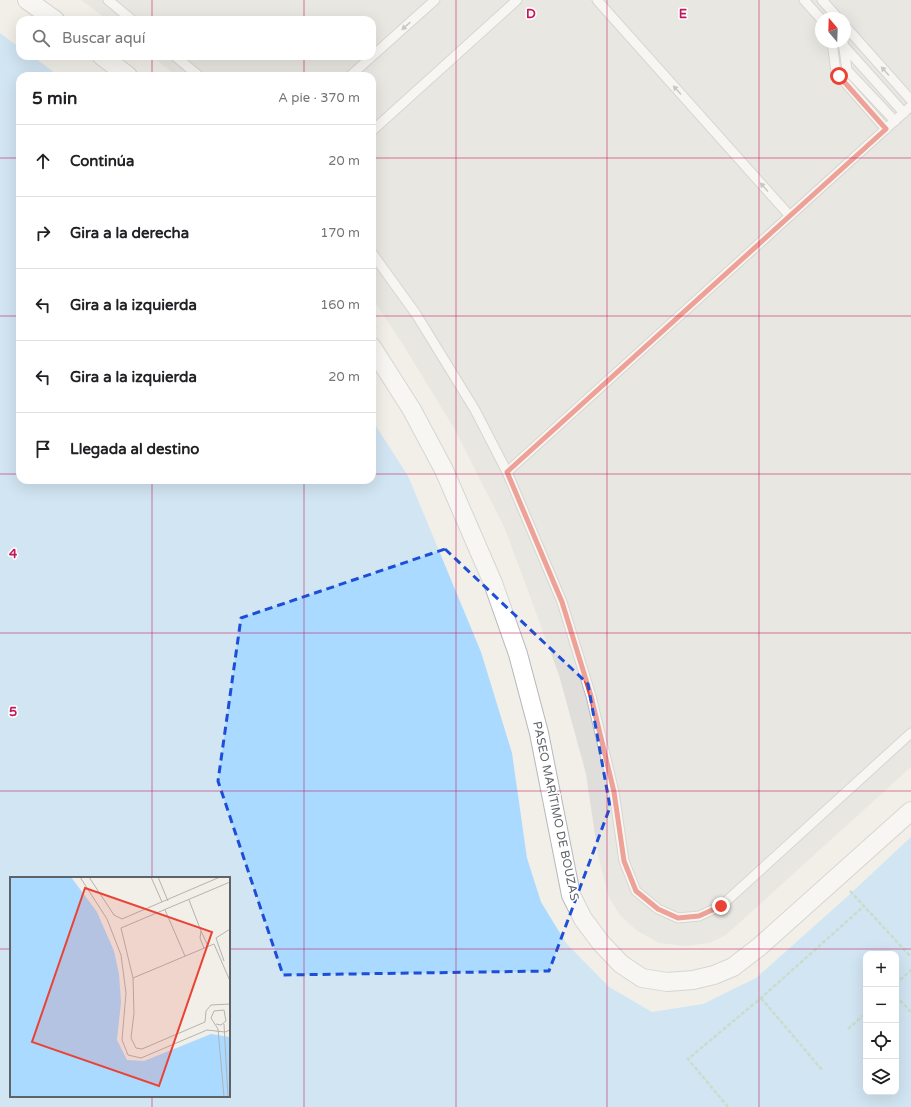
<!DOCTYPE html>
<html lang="es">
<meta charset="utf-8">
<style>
body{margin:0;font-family:"Varela Round",sans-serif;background:#f6f6f6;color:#202124}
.controls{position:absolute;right:12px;bottom:12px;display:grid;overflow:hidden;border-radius:8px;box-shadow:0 4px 16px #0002}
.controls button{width:36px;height:36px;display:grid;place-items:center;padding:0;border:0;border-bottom:1px solid #e0e0e0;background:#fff;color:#202124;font:20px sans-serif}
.compass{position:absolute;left:815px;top:12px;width:36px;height:36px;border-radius:50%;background:#fff;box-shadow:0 4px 16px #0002;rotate:341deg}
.stop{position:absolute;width:12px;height:12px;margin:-9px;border:3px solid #ea4335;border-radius:50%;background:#fff}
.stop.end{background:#ea4335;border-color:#fff;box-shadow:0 1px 4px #0008}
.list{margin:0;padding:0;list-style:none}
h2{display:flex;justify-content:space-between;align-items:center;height:52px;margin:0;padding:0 16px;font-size:17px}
h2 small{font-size:13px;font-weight:400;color:#757577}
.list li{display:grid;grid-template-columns:26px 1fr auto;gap:12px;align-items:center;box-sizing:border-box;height:72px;padding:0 16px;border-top:1px solid #e0e0e0}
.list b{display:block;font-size:15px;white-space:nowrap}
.list em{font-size:13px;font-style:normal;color:#757577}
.icon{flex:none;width:22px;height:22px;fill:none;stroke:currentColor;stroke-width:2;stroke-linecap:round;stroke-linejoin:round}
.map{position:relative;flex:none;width:911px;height:1107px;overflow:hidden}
.search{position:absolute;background:#fff;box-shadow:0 4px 16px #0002;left:16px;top:16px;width:360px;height:44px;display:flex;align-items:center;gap:10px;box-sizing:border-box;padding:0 14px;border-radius:12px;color:#757577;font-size:15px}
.panel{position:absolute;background:#fff;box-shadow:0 4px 16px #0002;left:16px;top:72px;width:360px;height:412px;border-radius:12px}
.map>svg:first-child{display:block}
.industrial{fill:#e0deda;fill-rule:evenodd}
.water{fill:#aadaff;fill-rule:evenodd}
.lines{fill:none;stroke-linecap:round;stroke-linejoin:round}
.lane-casing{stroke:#b5b8bc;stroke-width:11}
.street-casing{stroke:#b5b8bc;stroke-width:20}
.path{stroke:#9cc7a9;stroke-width:2.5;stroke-dasharray:4 2;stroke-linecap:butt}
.lane{stroke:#fff;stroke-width:9}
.street{stroke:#fff;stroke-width:18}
.oneway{fill:#979a9d}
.route{stroke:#ea4335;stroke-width:5}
.marked{fill:none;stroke:#1d4ed8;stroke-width:3;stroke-dasharray:8 5;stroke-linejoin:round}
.grid{fill:none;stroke:#c2185b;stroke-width:1;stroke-opacity:0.55}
.labels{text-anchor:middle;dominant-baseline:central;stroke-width:3;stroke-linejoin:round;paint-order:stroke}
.street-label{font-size:12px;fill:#5f6368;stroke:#fff}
.inset-road{fill:none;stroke:#b3b3b1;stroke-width:1}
.view{fill:#ea4335;fill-opacity:0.15;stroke:#ea4335;stroke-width:2}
.inset-edge{fill:none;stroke:#5f6368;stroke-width:2}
.grid-label{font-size:13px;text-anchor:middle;font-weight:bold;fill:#c2185b;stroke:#fff;stroke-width:3;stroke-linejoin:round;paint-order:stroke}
</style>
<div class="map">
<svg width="911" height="1107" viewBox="0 0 911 1107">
<rect width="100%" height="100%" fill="#f1efe8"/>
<path class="industrial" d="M81 0H911V767L726 935 709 943 686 946 659 943 636 930 620 915 609 898 598 855 586 774 559 675 505 529 454 428 402 343 372 298V76H176L152 56H372V20H108ZM821 18H845V42H821Z"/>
<path class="water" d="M0 33 20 48V56H32L59 76H20V480H372V420L408 476 481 652 512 753 527 858 541 902 566 943 609 987 652 1012 703 1004 756 978 849 895 911 837V1107H0ZM11 878H229V1096H11ZM866 954H896V1092H866Z"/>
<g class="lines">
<defs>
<g id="lane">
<polyline points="108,0 132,20"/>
<polyline points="597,0 790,216"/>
<polyline points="804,0 821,19"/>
<polyline points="822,0 838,18"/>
<polyline points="845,26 911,100"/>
<polyline points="832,42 836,72 886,129"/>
<polyline points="843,42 847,70 895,121"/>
<polyline points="844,46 904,113"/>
<polyline points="175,56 199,76"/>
<polyline points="350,76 435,0"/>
<polyline points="372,131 517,0"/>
<polyline points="372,253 416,314 475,410 507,472 562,602 591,696 614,792 624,861 636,891 658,909 678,918 699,916 721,906 911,733"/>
<polyline points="507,472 911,106"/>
</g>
<g id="street">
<polyline points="27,0 55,20"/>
<polyline points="102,56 128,76"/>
<polyline points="372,347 412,410 444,470 493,583 518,654 539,733 571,895 583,919 601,943 621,964 642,978 667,982 693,980 714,975 733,967 759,947 911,811"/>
</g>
</defs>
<use href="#lane" class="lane-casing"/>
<use href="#street" class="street-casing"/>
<g class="path">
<polyline points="372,323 376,328"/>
<polyline points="850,891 911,957"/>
<polyline points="896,984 911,970"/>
<polyline points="896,996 911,1012"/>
<polyline points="761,998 823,1071"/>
<polyline points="848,1029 866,1013"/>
<polyline points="728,1107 688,1059 761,998 864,906"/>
</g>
<use href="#lane" class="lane"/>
<use href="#street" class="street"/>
</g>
<defs><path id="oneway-solid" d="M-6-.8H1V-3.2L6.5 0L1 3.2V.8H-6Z"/></defs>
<g class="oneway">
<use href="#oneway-solid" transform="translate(406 26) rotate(138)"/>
<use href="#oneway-solid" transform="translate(885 71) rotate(-132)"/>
<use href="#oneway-solid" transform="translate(677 90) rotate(-132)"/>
<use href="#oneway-solid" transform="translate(764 187) rotate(-132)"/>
</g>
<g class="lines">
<polyline class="route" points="721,906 699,916 678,918 658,909 636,891 624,861 614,792 591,696 562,602 507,472 886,129 839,76"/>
</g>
<path d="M0 0H911V1107H0ZM445 549 588 684 610 807 549 971 283 975 218 781 241 618Z" fill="#f1efe8" fill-opacity=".55" fill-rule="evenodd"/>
<path class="marked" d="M445 549 588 684 610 807 549 971 283 975 218 781 241 618Z"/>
<path class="grid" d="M152 0V20M304 0V20M456 0V1107M607 0V1107M759 0V1107M152 56V76M304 56V76M0 158H20M372 158H911M0 316H20M372 316H911M0 474H20M372 474H911M152 480V878M304 480V1107M0 633H911M0 791H911M0 949H11M229 949H911M152 1096V1107"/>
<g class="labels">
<g class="street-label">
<text transform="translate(556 811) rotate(78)">PASEO MARÍTIMO DE BOUZAS</text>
</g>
</g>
<g transform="translate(10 877)">
<rect width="220" height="220" fill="#f1efe8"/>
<path d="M0 0H61L87 35 104 74 109 97 111 125 107 163 117 183 134 184 201 157 220 160V220H0Z" fill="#aadaff"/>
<path class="inset-road" d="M70 0 97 42 111 78 116 116 112 163 118 178 131 181 197 153 215 155 220 153M79 0 104 38 112 42 210 0M141 0 152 25M148 0 158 24M220 5 111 51 123 101 124 136 121 161 126 171 132 172 195 145 196 134 201 128 220 127M179 23 191 54 190 61 194 71M155 33 175 79M191 54 198 69M214 84 206 61 220 52M123 101 204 67 220 104M206 147 211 148 216 144 214 133 204 134 201 141 208 152 214 220M214 147 218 220"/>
<path class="view" d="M75 11 202 55 149 209 22 165Z"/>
<rect width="220" height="220" class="inset-edge"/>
</g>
<g class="grid-label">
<text x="531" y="18">D</text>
<text x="683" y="18">E</text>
<text x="13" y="558">4</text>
<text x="13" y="716">5</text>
</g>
</svg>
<div class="controls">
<button>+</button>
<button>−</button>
<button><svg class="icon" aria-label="locate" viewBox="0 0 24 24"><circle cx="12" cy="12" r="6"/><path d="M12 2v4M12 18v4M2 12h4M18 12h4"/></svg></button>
<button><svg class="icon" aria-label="layers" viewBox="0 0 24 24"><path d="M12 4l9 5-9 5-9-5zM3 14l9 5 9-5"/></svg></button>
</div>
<svg class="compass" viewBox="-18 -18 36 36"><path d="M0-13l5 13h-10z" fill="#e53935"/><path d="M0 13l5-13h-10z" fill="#757577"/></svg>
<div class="stop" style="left:839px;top:76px"></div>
<div class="stop end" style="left:721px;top:906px"></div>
<div class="search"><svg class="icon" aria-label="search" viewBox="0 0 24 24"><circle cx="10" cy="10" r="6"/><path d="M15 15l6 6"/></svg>Buscar aquí</div>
<section class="panel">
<h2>5 min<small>A pie · 370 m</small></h2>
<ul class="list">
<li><svg class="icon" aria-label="ahead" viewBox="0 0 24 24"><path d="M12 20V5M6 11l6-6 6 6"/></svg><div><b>Continúa</b></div><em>20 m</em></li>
<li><svg class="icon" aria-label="right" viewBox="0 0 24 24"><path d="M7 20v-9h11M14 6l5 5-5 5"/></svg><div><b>Gira a la derecha</b></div><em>170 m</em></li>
<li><svg class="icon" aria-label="left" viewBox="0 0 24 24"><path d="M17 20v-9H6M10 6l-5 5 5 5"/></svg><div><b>Gira a la izquierda</b></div><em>160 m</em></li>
<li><svg class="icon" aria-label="left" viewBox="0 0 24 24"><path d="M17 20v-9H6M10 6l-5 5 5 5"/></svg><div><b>Gira a la izquierda</b></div><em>20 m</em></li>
<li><svg class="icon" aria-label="arrive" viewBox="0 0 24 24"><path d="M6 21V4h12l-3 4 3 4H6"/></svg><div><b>Llegada al destino</b></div></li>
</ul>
</section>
</div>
